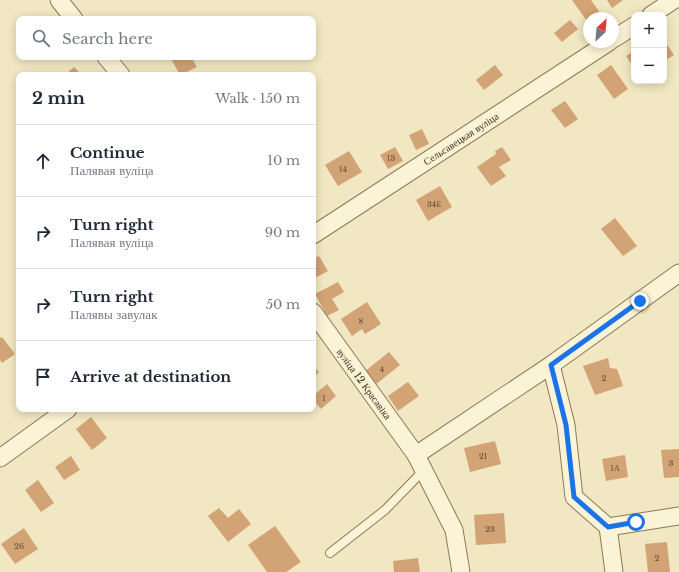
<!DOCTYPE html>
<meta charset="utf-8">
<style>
body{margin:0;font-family:"Libre Baskerville",serif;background:#f6f6f7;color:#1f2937}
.controls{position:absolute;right:12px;top:12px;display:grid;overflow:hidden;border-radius:8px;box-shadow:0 2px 10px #0003}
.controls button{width:36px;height:36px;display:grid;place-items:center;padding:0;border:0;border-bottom:1px solid #e0e1e3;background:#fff;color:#1f2937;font:20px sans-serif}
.compass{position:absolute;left:583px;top:12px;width:36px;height:36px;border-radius:50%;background:#fff;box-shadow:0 2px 10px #0003;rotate:26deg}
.stop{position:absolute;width:12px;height:12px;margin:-9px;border:3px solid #1a73e8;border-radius:50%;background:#fff}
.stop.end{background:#1a73e8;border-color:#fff;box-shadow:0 1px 4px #0008}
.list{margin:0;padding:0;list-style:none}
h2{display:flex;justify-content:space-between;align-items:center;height:52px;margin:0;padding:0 16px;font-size:17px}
h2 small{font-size:13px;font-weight:400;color:#747a83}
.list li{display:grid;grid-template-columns:26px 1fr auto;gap:12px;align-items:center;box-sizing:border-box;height:72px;padding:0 16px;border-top:1px solid #e0e1e3}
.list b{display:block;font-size:15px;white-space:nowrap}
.list p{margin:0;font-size:13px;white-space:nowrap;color:#747a83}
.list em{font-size:13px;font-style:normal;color:#747a83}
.icon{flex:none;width:22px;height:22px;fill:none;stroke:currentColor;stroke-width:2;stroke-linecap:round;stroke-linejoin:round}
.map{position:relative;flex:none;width:679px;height:572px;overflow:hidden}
.search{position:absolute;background:#fff;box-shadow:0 2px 10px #0003;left:16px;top:16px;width:300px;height:44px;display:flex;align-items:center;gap:10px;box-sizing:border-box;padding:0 14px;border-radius:8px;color:#747a83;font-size:15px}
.panel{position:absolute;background:#fff;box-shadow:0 2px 10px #0003;left:16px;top:72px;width:300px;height:340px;border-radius:8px}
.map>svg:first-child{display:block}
.building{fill:#d2a375}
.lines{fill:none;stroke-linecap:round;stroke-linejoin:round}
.service-casing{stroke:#8c7857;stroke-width:10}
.minor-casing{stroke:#8c7857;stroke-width:19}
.service{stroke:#fbf3d6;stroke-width:8}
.minor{stroke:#fbf3d6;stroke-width:17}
.route{stroke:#1a73e8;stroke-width:5}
.labels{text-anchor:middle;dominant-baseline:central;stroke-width:3;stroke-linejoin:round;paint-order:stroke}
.number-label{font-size:8px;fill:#614b33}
.street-label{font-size:10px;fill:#3b2e1d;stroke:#f8f0d2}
</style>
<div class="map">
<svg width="679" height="572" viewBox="0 0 679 572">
<rect width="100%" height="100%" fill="#f1e7c2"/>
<g class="building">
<polygon points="572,0 591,0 601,14 596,18 589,18 589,24"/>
<polygon points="607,0 623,0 612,8"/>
<polygon points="570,20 578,29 562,42 554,33"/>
<polygon points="664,40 674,55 664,61"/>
<polygon points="634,51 634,68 626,56"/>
<polygon points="170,57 191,57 197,67 180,75"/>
<polygon points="495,65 503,75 484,90 476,80"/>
<polygon points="611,65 628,89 614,99 597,75"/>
<polygon points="74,67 82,75 65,75"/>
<polygon points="565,101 578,119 565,128 551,110"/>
<polygon points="422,129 429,144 416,150 409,135"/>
<polygon points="395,147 403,161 388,169 380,155"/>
<polygon points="502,147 511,160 499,167 506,176 491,186 477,167 496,154 495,151"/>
<polygon points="349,151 362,172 338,186 325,165"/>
<polygon points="440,186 452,207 428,221 416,200"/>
<polygon points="615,218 637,246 623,256 601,229"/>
<polygon points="319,256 328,271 313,279 313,259"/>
<polygon points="338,282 344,292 332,299 339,310 327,316 315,294"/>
<polygon points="367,302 381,324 365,334 362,329 352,336 341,319"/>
<polygon points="2,337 15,354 2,363 0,360 0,338"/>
<polygon points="389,352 400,365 375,385 364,372"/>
<polygon points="608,358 610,368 617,369 623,386 595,395 583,366"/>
<polygon points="313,365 319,372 313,378"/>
<polygon points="408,382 419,396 398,411 388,396"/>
<polygon points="327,384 336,396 321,409 313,400 313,396"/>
<polygon points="91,417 107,438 92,450 76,429"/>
<polygon points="495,441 501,464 470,472 464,448"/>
<polygon points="679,449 679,477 664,478 661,450"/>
<polygon points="625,455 628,477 606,481 602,459"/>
<polygon points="71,456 80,470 64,480 55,467"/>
<polygon points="38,480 54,503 41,512 25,490"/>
<polygon points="219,508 228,518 239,509 251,524 228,542 208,516"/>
<polygon points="504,513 506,543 476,545 474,515"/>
<polygon points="275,526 301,562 286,572 267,572 248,545"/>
<polygon points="24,528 38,549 15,564 1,544"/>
<polygon points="667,542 670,572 648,572 645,544"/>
<polygon points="418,558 420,572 394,572 393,561"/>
</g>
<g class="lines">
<defs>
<polyline id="service" points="330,553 385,510 423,471"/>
<g id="minor">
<polyline points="59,0 74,19"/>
<polyline points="651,15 674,0"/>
<polyline points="613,39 634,26"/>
<polyline points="106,57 121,75"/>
<polyline points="313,235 609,42"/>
<polyline points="313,312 416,455 454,530 461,572"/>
<polyline points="551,365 566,425 574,497 608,527 679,516"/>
<polyline points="416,455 551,365 679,273"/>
<polyline points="0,458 68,409"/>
<polyline points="608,527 614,572"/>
</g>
</defs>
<use href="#service" class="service-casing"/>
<use href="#minor" class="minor-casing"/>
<use href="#service" class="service"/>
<use href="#minor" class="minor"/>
</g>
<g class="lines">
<polyline class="route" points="636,522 608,527 574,497 566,425 551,365 640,301"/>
</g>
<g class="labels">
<g class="number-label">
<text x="391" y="158">13</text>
<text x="343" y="169">14</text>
<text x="434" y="204">34Б</text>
<text x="361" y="321">8</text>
<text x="382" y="369">4</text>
<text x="604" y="378">2</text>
<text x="324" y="398">1</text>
<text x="483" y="456">21</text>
<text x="671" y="463">3</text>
<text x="615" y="468">1А</text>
<text x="490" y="529">23</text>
<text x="19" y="546">26</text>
<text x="657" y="558">2</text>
</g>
<g class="street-label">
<text transform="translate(461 139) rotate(-33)">Сельсавецкая вуліца</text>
<text transform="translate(364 384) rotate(54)">вуліца 12 Красавіка</text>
</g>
</g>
</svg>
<div class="controls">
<button>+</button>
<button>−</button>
</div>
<svg class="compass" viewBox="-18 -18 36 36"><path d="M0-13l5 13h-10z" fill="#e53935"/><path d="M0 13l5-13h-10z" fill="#747a83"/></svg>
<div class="stop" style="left:636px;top:522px"></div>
<div class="stop end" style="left:640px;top:301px"></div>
<div class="search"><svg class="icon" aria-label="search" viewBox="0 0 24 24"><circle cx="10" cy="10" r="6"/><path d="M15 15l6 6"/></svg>Search here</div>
<section class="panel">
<h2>2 min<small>Walk · 150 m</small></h2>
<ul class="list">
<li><svg class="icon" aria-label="ahead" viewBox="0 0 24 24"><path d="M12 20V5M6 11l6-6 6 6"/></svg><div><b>Continue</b><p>Палявая вуліца</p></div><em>10 m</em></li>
<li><svg class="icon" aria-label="right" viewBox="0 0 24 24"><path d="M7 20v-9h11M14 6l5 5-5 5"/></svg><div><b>Turn right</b><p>Палявая вуліца</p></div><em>90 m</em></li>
<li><svg class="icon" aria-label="right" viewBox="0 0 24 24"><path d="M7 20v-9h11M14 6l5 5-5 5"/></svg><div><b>Turn right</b><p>Палявы завулак</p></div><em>50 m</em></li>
<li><svg class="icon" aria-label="arrive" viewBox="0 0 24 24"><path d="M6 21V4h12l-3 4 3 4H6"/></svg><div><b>Arrive at destination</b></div></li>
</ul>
</section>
</div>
